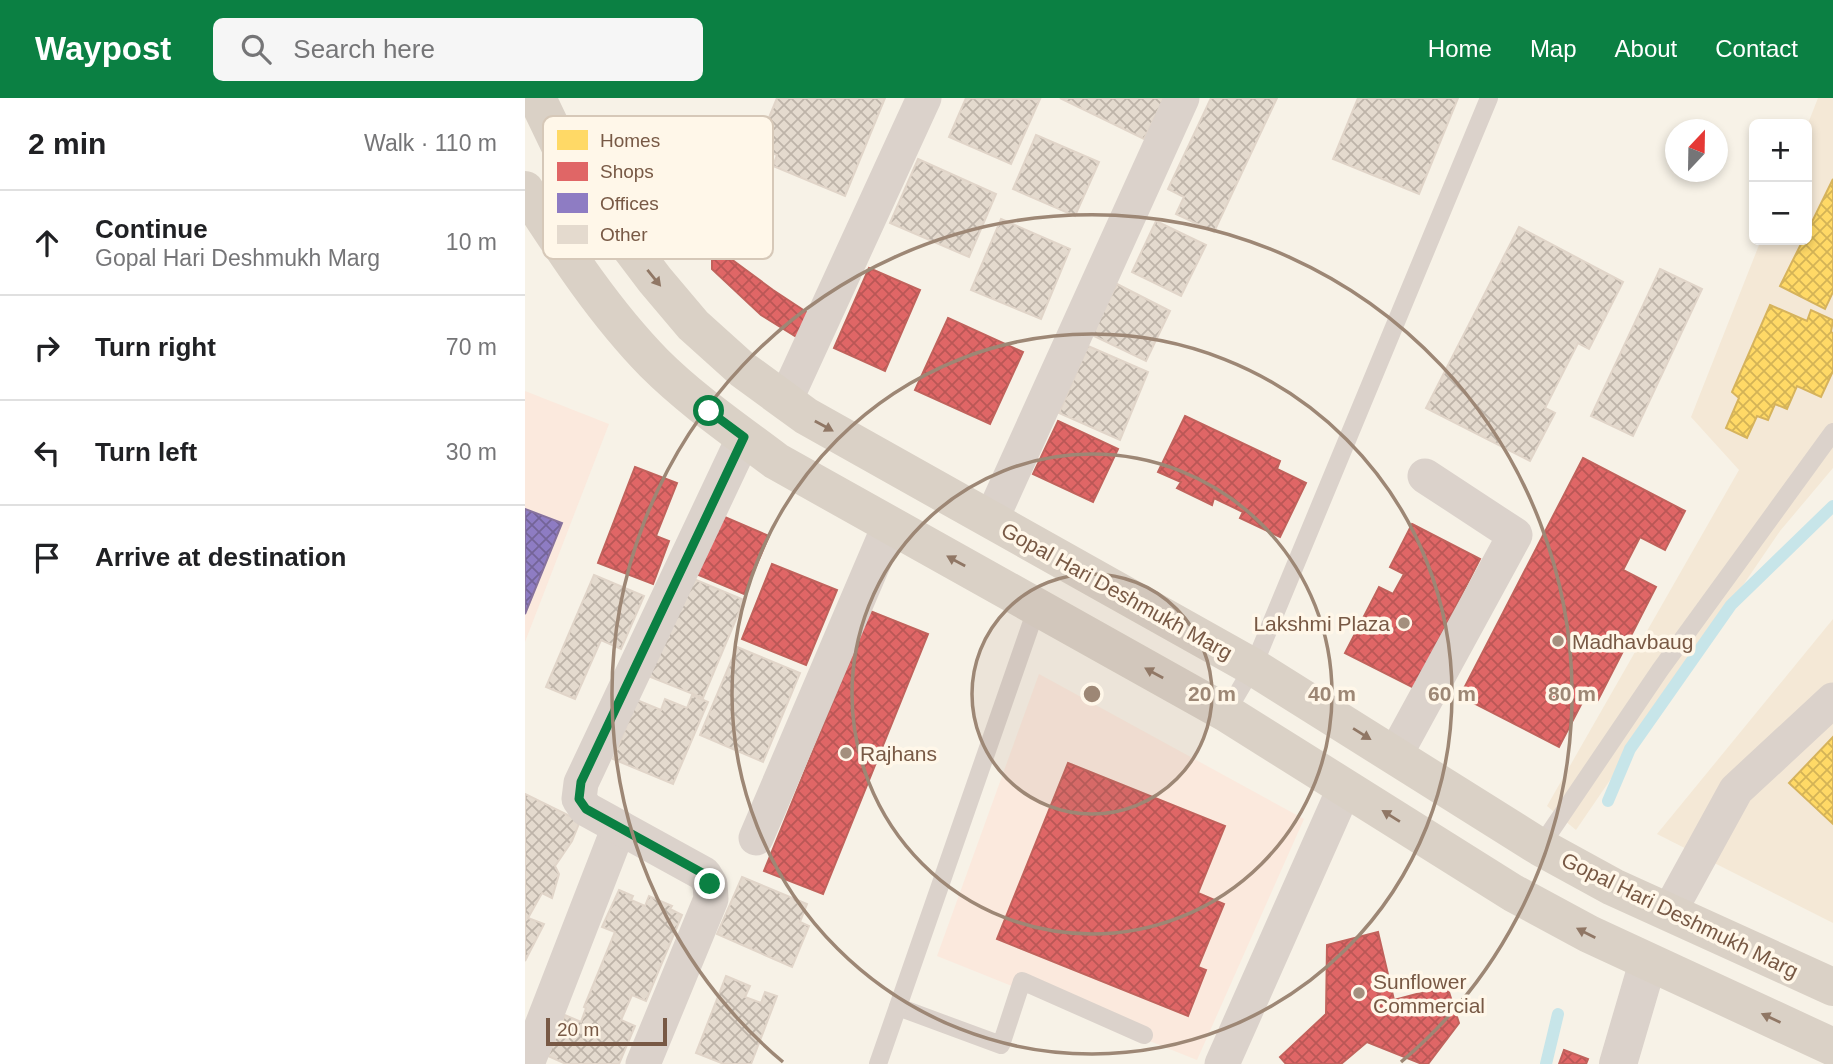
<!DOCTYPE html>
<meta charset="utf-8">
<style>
body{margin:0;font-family:Arial,sans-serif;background:#f6f6f6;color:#202124}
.controls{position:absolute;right:21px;top:21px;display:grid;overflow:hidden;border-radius:10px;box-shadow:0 4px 10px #0003}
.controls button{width:63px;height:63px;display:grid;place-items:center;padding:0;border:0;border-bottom:2px solid #e0e0e0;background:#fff;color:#202124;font:35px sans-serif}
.compass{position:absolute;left:1140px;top:21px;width:63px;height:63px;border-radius:50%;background:#fff;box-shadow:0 4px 10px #0003;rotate:22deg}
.scale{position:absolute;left:21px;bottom:18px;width:121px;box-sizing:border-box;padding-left:7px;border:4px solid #785945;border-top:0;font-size:19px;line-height:24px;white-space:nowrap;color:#785945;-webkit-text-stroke:5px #fff7e9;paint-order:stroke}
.stop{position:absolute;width:21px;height:21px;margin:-16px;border:5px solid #0b8043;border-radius:50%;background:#fff}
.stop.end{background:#0b8043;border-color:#fff;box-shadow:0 2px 7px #0008}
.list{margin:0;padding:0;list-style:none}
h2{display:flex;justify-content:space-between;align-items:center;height:91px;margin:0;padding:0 28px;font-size:30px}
h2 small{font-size:23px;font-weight:400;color:#757577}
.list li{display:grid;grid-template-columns:46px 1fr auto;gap:21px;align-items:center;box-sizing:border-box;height:105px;padding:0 28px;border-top:2px solid #e0e0e0}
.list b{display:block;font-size:26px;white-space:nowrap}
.list p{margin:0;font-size:23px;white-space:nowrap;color:#757577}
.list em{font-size:23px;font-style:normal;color:#757577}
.icon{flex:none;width:38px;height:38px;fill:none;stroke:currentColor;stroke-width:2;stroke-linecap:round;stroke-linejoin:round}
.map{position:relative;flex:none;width:1308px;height:966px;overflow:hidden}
header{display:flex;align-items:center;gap:42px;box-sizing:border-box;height:98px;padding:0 35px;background:#0b8043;color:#fff}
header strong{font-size:33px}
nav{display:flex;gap:38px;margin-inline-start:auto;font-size:24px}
.search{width:490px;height:63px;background:#f6f6f6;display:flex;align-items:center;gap:18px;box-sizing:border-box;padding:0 24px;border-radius:10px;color:#757577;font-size:26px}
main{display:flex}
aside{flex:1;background:#fff}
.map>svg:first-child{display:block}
.residential{fill:#f4e8d6}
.commercial{fill:#fbe9dd}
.homes{fill:url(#homes-cross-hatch);stroke:#d6b35c;stroke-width:2}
.shops{fill:url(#shops-cross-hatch);stroke:#c1625c;stroke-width:2}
.offices{fill:url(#offices-cross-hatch);stroke:#87729d;stroke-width:2}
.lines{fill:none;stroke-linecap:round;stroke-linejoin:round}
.stream{stroke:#c7e5e9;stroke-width:12}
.building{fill:url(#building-cross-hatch);stroke:#e1d5c9;stroke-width:2}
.lane{stroke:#dbd2cb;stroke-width:18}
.street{stroke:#dbd2cb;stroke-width:35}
.secondary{stroke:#dbd2cb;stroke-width:38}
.primary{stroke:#dad1c6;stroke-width:38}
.oneway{fill:#907765}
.route{stroke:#0b8043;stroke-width:9}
.ring{fill:none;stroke:#9d8775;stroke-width:3.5}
.poi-dot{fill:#a48f7e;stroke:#fff7e9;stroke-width:2.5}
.labels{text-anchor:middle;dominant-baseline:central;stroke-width:7;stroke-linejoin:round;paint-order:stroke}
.street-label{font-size:21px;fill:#785945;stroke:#fff7e9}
.poi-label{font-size:21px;fill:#785945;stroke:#fff7e9;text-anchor:start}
.key{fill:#fff7e9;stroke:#d6c8b8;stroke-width:2}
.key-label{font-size:19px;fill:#785945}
.centre{fill:#9d8775;stroke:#fff7e9;stroke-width:3.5}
.ring-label{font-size:21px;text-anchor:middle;font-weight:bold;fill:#9d8775;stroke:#fff7e9;stroke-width:7;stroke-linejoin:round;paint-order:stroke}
</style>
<header>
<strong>Waypost</strong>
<div class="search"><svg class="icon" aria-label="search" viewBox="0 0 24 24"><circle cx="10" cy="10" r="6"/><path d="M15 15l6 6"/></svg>Search here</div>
<nav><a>Home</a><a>Map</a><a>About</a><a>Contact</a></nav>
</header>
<main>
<aside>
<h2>2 min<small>Walk · 110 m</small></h2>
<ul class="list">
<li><svg class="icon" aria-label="ahead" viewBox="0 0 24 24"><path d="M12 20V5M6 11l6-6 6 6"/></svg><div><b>Continue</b><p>Gopal Hari Deshmukh Marg</p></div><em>10 m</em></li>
<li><svg class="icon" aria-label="right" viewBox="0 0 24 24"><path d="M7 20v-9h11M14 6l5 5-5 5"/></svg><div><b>Turn right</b></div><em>70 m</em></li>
<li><svg class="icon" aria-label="left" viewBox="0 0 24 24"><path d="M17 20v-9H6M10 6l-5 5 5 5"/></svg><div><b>Turn left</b></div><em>30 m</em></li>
<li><svg class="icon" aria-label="arrive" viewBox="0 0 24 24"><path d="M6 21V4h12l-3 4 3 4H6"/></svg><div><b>Arrive at destination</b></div></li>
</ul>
</aside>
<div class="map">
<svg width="1308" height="966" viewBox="0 0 1308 966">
<defs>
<pattern id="homes-cross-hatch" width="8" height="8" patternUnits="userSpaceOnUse" patternTransform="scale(1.75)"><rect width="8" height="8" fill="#ffd966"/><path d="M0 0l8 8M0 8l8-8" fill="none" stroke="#d3b356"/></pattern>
<pattern id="shops-cross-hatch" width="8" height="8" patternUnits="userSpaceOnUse" patternTransform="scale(1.75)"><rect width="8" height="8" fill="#e06666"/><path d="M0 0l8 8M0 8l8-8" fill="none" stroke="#ba5756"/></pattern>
<pattern id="offices-cross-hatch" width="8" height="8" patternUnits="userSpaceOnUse" patternTransform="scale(1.75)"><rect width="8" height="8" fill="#8e7cc3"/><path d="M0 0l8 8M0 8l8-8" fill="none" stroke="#746498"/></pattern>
<pattern id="building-cross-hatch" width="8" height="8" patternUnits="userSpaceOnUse" patternTransform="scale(1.75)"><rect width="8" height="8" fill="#e4dace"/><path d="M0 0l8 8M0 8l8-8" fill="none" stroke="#beb4a9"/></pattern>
</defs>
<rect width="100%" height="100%" fill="#f7f2e7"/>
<g class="residential">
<polygon points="1293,0 1308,0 1308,370 1255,433 1051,732 1022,708 1214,372 1166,319 1236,142 1282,142 1282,28"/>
<polygon points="1308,521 1308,825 1132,736"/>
</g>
<g class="commercial">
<polygon points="0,293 84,326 0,544"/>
<polygon points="514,576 779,721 672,962 412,858"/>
</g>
<g class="homes">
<polygon points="1308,81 1308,194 1300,211 1255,188 1278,142 1282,142 1282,134"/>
<polygon points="1245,207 1282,223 1286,212 1308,222 1306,234 1308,235 1308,273 1296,299 1272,288 1262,311 1250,306 1243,322 1232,318 1222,340 1201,330 1214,300 1207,294"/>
<polygon points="1308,639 1308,726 1264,685"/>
</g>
<g class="shops">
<polygon points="187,147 248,192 289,219 278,243 236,217 187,171"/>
<polygon points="344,170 395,192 360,273 309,250"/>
<polygon points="423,220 498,254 465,326 390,292"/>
<polygon points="660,318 755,363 752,371 781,385 755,439 715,420 718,414 689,400 687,407 652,390 656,384 633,374"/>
<polygon points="533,323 593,351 568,404 508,376"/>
<polygon points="1058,360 1160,413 1140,452 1115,439 1098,472 1131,489 1073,602 1061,597 1034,649 935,598"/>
<polygon points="110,369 152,385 131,438 144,443 128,486 73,465"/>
<polygon points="188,414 244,438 219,496 164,473"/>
<polygon points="887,426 955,461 889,590 820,555 854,489 868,496 879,476 865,469"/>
<polygon points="247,466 312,492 281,567 217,541"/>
<polygon points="345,513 403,536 298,796 239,773"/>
<polygon points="543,665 700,728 673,795 699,806 673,869 681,872 663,918 472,841"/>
<polygon points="853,834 869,902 922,888 934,925 903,966 897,966 842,944 816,966 761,966 755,959 801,916 802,847"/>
<polygon points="1039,952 1063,961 1061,966 1034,966"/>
</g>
<polygon class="offices" points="0,411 37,425 0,516"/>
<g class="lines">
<g class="stream">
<polyline points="1083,703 1105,651 1206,507 1308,408"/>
<polyline points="1021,966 1033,916"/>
</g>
</g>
<g class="building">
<polygon points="252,0 360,0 320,98 248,68 252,57 232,49"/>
<polygon points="441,0 515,1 486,66 424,39"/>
<polygon points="535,0 639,0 619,41"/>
<polygon points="686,0 752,0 689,134 651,116 659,99 643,91"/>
<polygon points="833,0 933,0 894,96 808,61"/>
<polygon points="511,37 574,64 550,118 488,91"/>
<polygon points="393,61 471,96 444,159 365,125"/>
<polygon points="476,121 545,151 516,221 446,192"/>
<polygon points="631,123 681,147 656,198 607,174"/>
<polygon points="994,129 1098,184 1064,251 1053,245 1020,310 1030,315 1005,363 901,310"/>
<polygon points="1135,171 1177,191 1108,338 1066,318"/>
<polygon points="592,186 645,213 621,263 567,237"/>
<polygon points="563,248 623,274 595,342 534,315"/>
<polygon points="69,477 119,498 96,551 76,542 50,601 21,589"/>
<polygon points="164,479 219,502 178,600 123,578"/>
<polygon points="212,549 275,575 238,664 175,637"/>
<polygon points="167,597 183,604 148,686 88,661 112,602 136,612 140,601 162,610"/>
<polygon points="0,696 55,723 47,743 30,768 34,776 27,800 17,795 3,820 19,826 0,863"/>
<polygon points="217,779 282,806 275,824 284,828 267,869 192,836"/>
<polygon points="94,792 108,798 106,802 120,808 124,798 147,808 145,811 157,817 121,903 107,897 96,922 110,928 94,966 41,966 23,958 40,917 56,924 61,910 59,909 90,834 77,829"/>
<polygon points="201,878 225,888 220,899 236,905 240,894 252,898 226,966 199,966 171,955"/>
</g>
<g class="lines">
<g class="lane">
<polyline points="701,615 728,569 964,0"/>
<polyline points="1015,749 1135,572 1308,334"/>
<polyline points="373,909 476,947 497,883 619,937"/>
<polyline points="353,966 512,509"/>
</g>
<g class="street">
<polyline points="260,303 399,0"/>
<polyline points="466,422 657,0"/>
<polyline points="870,657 990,437 900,378"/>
<polyline points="231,740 365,426"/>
<polyline points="1144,814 1211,692 1308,602"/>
<polyline points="2,966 94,729"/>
<polyline points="118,966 186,801 185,786 179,776 61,711 54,701 56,685 219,339"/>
<polyline points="697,966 820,689"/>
</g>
<polyline class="secondary" points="1093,966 1123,864"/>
<g class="primary">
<polyline points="12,0 35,48 83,120 130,182 168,227 218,272 281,318 728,569 1015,749 1088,789 1308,889"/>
<path d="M0 92C39 152 79 214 129 265 166 302 210 332 251 363L701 615 988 795 1064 836 1308 949"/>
</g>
</g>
<defs><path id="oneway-solid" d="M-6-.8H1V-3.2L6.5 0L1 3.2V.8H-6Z" transform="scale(1.75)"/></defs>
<g class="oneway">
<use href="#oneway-solid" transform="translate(129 180) rotate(51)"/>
<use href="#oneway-solid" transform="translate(299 328) rotate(29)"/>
<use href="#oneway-solid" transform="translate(431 463) rotate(-151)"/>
<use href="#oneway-solid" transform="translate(629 575) rotate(-151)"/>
<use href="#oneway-solid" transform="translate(837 636) rotate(32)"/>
<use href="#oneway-solid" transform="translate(866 718) rotate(-148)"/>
<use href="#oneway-solid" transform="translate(1061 835) rotate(-153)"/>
<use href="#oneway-solid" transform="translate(1246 920) rotate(-155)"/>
</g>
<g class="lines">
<polyline class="route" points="184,313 219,339 56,684 54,701 61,711 179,776 185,786"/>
</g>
<circle cx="567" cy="596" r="120" fill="#9d8775" fill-opacity=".12"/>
<g class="ring">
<circle cx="567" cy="596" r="120"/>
<circle cx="567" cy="596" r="240"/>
<circle cx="567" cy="596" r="360"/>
<path d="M258 964A480 480 0 1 1 876 964"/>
</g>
<g class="poi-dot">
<circle cx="879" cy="525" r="7"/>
<circle cx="1033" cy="543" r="7"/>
<circle cx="321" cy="655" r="7"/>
<circle cx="834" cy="895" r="7"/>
</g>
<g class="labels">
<g class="street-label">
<text transform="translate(592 493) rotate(29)">Gopal Hari Deshmukh Marg</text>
<text transform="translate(1155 817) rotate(26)">Gopal Hari Deshmukh Marg</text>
</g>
<g class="poi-label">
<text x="865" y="525" text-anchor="end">Lakshmi Plaza</text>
<text x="1047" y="543">Madhavbaug</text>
<text x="335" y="655">Rajhans</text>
<text x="848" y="883">Sunflower<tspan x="848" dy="24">Commercial</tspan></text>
</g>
</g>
<rect x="18" y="18" width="230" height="143" rx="10" class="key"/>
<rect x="32" y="32" width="31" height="20" fill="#ffd966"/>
<rect x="32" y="64" width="31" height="19" fill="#e06666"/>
<rect x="32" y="95" width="31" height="20" fill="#8e7cc3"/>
<rect x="32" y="127" width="31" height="19" fill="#e4dace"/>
<g class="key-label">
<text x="75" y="49">Homes</text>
<text x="75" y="80">Shops</text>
<text x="75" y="112">Offices</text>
<text x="75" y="143">Other</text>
</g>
<circle cx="567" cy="596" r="10" class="centre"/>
<g class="ring-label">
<text x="687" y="603">20 m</text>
<text x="807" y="603">40 m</text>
<text x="927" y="603">60 m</text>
<text x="1047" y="603">80 m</text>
</g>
</svg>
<div class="controls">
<button>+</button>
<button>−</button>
</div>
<svg class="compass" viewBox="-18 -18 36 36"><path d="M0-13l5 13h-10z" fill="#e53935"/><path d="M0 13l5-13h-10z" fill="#757577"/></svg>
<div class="scale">20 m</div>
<div class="stop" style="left:184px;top:313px"></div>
<div class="stop end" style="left:185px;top:786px"></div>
</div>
</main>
